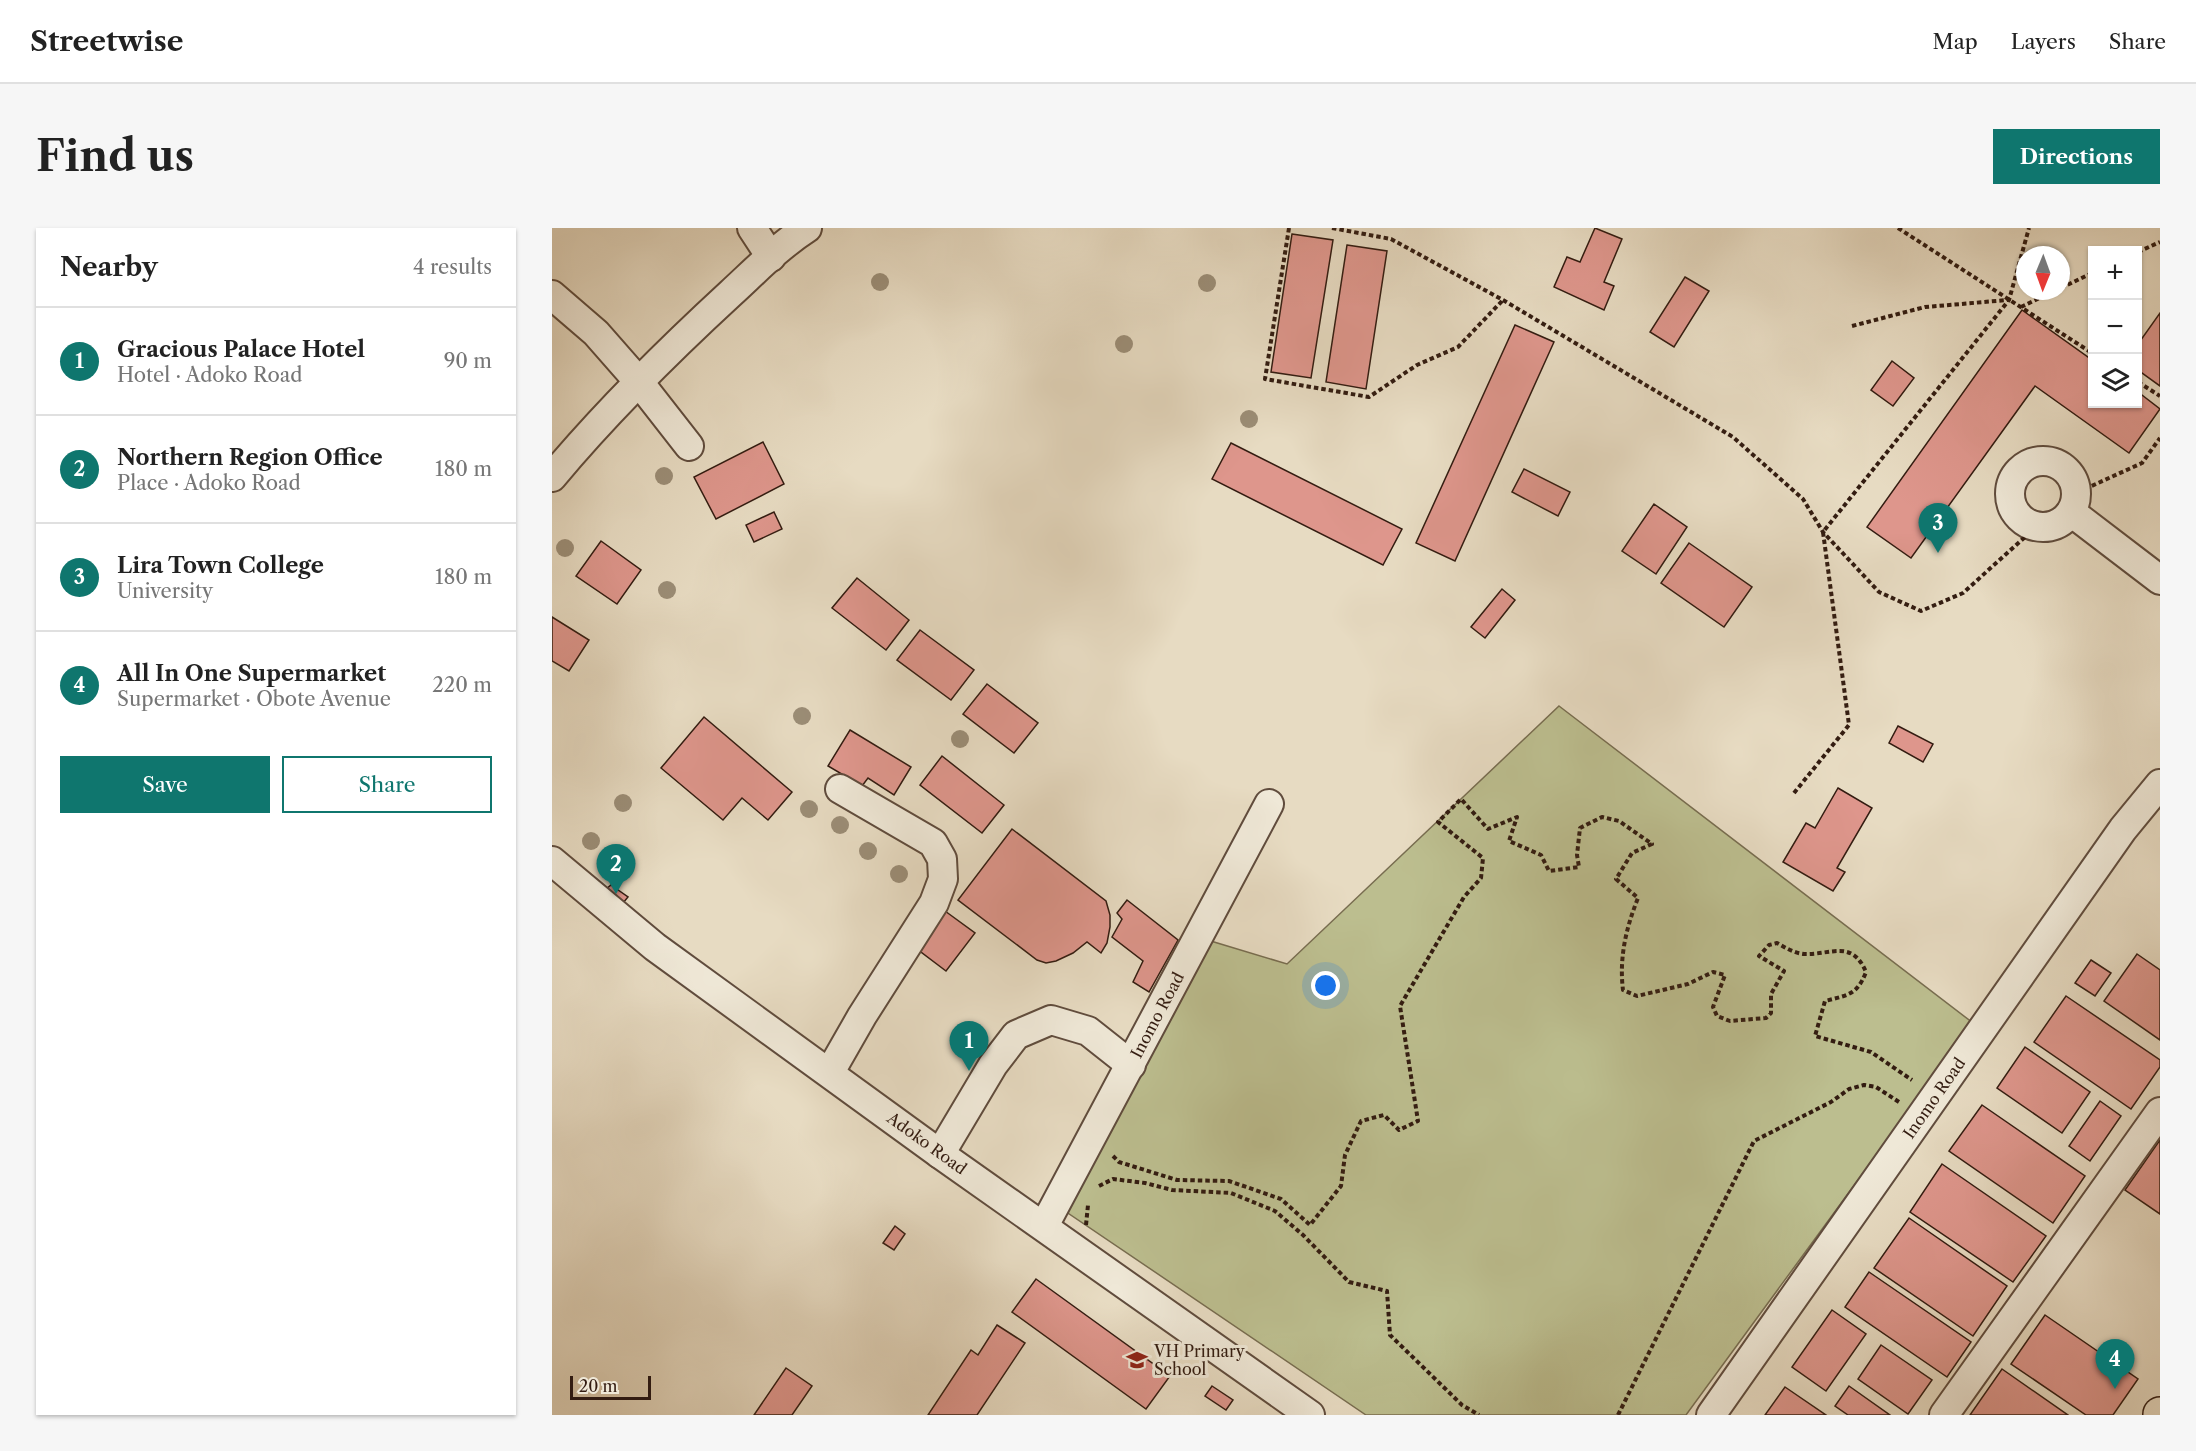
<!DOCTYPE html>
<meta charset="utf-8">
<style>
body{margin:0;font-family:"Libre Caslon Text",serif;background:#f6f6f6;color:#222}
.controls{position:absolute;right:18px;top:18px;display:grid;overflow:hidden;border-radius:0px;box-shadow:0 2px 4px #0004}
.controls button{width:54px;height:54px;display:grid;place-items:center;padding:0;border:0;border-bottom:2px solid #e0e0e0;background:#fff;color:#222;font:30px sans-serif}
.compass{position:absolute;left:1464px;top:18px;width:54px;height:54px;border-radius:50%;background:#fff;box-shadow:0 2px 4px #0004;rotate:181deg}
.scale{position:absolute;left:18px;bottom:15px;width:81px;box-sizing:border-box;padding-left:6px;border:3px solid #331c11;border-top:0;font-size:16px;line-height:21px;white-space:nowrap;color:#331c11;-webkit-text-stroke:4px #efe8d7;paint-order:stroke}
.you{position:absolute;left:774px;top:758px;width:21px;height:21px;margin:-15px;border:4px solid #fff;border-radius:50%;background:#1a73e8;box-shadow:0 0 0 9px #1a73e833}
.badge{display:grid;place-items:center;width:39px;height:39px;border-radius:50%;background:#0f766e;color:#fff;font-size:20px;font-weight:700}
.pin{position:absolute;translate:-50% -50px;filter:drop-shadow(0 2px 3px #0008)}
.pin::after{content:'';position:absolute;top:32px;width:21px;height:18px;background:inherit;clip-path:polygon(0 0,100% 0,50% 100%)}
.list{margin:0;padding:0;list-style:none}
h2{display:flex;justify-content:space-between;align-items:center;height:78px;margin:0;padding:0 24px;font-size:26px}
h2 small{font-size:20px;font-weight:400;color:#767676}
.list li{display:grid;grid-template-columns:39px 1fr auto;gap:18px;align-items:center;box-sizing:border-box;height:108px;padding:0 24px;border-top:2px solid #e0e0e0}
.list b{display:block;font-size:22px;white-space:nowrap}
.list p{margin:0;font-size:20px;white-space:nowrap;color:#767676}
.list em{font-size:20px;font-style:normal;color:#767676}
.actions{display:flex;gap:12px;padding:18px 24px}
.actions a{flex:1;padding:14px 0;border:2px solid #0f766e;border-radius:0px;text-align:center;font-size:21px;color:#0f766e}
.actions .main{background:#0f766e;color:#fff}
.icon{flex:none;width:33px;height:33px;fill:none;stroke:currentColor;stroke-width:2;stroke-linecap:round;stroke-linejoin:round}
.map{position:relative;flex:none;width:1608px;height:1187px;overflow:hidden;border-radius:0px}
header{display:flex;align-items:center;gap:36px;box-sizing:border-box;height:84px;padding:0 30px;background:#fff;border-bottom:2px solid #e0e0e0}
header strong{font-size:28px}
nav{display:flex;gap:33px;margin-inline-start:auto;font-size:21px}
.intro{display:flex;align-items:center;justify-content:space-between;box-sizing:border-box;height:144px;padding:0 36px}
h1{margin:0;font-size:42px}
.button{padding:15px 27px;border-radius:0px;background:#0f766e;color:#fff;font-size:21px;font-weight:700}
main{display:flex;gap:36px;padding:0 36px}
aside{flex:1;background:#fff;border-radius:0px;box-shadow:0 2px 4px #0004}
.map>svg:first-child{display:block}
.green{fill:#bcbe8f;stroke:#786d50;stroke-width:1.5}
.building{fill:#de968c;stroke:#331c11;stroke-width:1.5}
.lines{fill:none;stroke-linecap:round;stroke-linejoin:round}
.minor-casing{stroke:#604c3d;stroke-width:32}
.major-casing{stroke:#331c11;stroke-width:36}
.path{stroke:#331c11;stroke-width:4;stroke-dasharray:4.5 3;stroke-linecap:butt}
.minor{stroke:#efe8d7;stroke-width:28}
.major{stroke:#e7dbc2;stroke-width:33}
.tree{fill:#9b8d76}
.labels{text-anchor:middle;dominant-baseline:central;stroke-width:6;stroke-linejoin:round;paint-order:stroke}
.street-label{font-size:16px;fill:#331c11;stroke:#efe8d7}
.poi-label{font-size:16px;fill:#331c11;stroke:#efe8d7;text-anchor:start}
</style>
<header>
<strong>Streetwise</strong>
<nav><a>Map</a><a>Layers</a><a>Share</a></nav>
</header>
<div class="intro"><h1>Find us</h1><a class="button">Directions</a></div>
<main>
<aside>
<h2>Nearby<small>4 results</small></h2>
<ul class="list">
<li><span class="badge">1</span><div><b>Gracious Palace Hotel</b><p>Hotel · Adoko Road</p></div><em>90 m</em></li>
<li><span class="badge">2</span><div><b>Northern Region Office</b><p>Place · Adoko Road</p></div><em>180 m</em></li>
<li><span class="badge">3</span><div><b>Lira Town College</b><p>University</p></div><em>180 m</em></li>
<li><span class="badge">4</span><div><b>All In One Supermarket</b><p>Supermarket · Obote Avenue</p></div><em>220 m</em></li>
</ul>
<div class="actions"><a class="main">Save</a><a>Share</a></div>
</aside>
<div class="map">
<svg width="1608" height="1187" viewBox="0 0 1608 1187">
<rect width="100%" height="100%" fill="#e7dbc2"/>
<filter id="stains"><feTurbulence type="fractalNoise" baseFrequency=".00333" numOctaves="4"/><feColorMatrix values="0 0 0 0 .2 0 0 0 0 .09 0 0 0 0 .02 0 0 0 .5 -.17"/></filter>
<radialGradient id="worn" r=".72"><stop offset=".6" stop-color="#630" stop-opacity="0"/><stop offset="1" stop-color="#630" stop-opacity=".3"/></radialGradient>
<polygon class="green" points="1007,478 1421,795 1134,1187 814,1187 507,979 652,711 735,736"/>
<g class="building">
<polygon points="1043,0 1070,11 1052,54 1062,58 1052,82 1002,59 1015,29 1028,34"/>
<polygon points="740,6 781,12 759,150 719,144"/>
<polygon points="795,17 835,23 814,161 774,154"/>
<polygon points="1133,49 1157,63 1122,119 1098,104"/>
<polygon points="1470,82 1540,132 1540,176 1586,176 1586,164 1608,181 1577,225 1483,158 1359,330 1315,299"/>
<polygon points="1608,85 1608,158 1586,142 1586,116"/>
<polygon points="963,97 1002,114 903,333 864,315"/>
<polygon points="1340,133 1362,150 1341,178 1319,162"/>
<polygon points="211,214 232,256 164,291 142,249"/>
<polygon points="679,215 850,301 831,337 660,251"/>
<polygon points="972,241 1018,264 1006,288 960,264"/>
<polygon points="1102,276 1135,299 1104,346 1070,323"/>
<polygon points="222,284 230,301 202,314 194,297"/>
<polygon points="49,313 89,342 65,376 24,348"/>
<polygon points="1137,315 1200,359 1172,399 1109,355"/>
<polygon points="305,350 357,392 334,422 280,380"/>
<polygon points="950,361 963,372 933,410 919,399"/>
<polygon points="0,389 37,412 17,443 0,433"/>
<polygon points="368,402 422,442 399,472 345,432"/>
<polygon points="435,456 486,495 462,525 411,486"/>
<polygon points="152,489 240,564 216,592 190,570 171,592 109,540"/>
<polygon points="1346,498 1381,516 1371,534 1337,515"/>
<polygon points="298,502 359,539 342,567 316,550 310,558 276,538"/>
<polygon points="390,528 452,577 430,605 368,557"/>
<polygon points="1286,560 1320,580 1285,640 1293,644 1281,663 1231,634 1254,595 1263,600"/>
<polygon points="460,601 554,673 558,687 558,699 555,715 549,725 535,714 521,725 504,733 494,735 485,732 406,672"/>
<polygon points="59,657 76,669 71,675 53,662"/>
<polygon points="575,672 626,712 597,764 581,754 591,733 560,709 570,691 565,685"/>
<polygon points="393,683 423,705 394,743 365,721"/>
<polygon points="1585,726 1608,742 1608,812 1552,773"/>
<polygon points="1539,732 1559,745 1543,768 1523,755"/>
<polygon points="1514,768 1608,832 1608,839 1579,881 1482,814"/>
<polygon points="1473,819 1538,864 1510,905 1445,860"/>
<polygon points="1548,873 1569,888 1538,933 1517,918"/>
<polygon points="1430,877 1533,948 1501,995 1397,923"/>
<polygon points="1608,912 1608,986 1573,962"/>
<polygon points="1390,936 1494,1008 1461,1054 1358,984"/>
<polygon points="1357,990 1455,1058 1421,1108 1322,1040"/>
<polygon points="343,998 353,1006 342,1022 331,1015"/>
<polygon points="1317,1044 1419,1114 1395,1149 1293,1079"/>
<polygon points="484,1051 618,1148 594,1181 460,1084"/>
<polygon points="1280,1082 1314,1106 1274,1163 1240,1139"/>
<polygon points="1493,1087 1586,1151 1561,1187 1534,1187 1459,1136"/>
<polygon points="445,1097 473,1115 425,1187 376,1187 419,1122 426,1127"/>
<polygon points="1329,1117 1380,1152 1356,1186 1306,1151"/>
<polygon points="234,1140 260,1158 240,1187 202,1187"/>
<polygon points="1450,1141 1516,1187 1418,1187"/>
<polygon points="660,1158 681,1172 674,1182 653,1168"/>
<polygon points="1297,1158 1338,1187 1296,1187 1283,1178"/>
<polygon points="1233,1159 1274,1187 1213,1187"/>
</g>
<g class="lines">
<defs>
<g id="minor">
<polyline points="200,0 219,29"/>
<polyline points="0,67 44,105 87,154 137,218"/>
<circle cx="1491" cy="266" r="33"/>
<path d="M0 249C55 183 116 123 179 65 203 43 227 18 255 0"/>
<polyline points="1519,284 1608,352"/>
<polyline points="0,633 103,719 388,926 758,1187"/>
<polyline points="278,844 310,788 382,675 391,651 390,631 381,615 288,561"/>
<polyline points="388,926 441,837 464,807 499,792 536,803 579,837"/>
<polyline points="492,998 717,576"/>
<polyline points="1159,1187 1571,601 1608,556"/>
<polyline points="1392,1187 1608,884"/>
</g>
<polyline id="major" points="1608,1187 1608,1186"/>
</defs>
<use href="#minor" class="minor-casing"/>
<use href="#major" class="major-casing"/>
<g class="path">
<polyline points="737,0 713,151 817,169 865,137 906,119 951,72"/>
<polyline points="780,0 839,11 951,72 1181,209 1251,271 1271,304 1327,364 1369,383 1411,365 1484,299"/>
<polyline points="1346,0 1540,125"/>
<polyline points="1586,24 1608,14"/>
<polyline points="1509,60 1540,45"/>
<polyline points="1469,79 1502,63"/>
<polyline points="1300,98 1373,79 1456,72"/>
<polyline points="1586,154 1608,168"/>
<polyline points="1533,261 1590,235 1608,210"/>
<polyline points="1242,565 1297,497 1271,304 1457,72 1477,0"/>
<path d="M561 928 567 934 625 952 677 953 729 971 758 997 789 958 793 927 809 893 832 887 847 902 866 893 848 778 912 669 929 650 931 630 886 594 909 571 936 601 965 589 957 613 989 627 997 643 1027 639 1025 627 1028 600 1050 589 1067 593 1100 616 1080 625 1064 651 1086 670C1074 700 1067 730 1071 762L1085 768 1136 756 1161 744 1173 747 1161 779 1165 788 1178 793 1214 790 1219 785V766L1232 743 1207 728 1217 717 1225 715C1234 720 1242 725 1252 726 1279 727 1300 711 1314 744 1305 767 1296 767 1273 773L1263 808 1319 824 1360 852"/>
<polyline points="547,958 561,951 593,955 620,962 679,965 723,983 751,1007 797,1054 835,1063 838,1107 910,1177 927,1187"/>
<polyline points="534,997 536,977"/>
<polyline points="1066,1187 1202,913 1279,874 1297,861 1312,857 1324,859 1347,874"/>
</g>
<use href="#minor" class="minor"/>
<use href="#major" class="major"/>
</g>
<g class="tree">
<circle cx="328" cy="54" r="9"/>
<circle cx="655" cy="55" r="9"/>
<circle cx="572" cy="116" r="9"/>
<circle cx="697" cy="191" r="9"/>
<circle cx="112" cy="248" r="9"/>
<circle cx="13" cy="320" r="9"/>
<circle cx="115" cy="362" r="9"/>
<circle cx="250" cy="488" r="9"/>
<circle cx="408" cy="511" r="9"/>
<circle cx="71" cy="575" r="9"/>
<circle cx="257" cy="581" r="9"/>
<circle cx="288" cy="597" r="9"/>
<circle cx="39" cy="613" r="9"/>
<circle cx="316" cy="623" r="9"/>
<circle cx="347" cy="646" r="9"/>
</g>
<defs>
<symbol id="school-bare" viewBox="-9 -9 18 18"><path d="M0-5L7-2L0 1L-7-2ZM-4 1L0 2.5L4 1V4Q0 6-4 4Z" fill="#8f2418" stroke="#efe8d7" stroke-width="2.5" paint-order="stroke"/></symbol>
</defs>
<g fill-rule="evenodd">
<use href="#school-bare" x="570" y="1117" width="30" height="30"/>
</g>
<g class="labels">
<g class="street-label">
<text transform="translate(605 787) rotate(-62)">Inomo Road</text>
<text transform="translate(1382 870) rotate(-55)">Inomo Road</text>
<text transform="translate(375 915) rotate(36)">Adoko Road</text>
</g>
<g class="poi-label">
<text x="602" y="1123">VH Primary<tspan x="602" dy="18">School</tspan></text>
</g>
</g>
<rect width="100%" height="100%" filter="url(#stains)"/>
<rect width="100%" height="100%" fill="url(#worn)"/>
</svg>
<div class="controls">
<button>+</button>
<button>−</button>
<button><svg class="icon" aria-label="layers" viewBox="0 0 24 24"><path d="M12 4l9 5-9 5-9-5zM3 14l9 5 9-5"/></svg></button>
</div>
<svg class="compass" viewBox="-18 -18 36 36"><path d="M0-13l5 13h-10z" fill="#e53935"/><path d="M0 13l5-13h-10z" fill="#767676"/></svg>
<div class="scale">20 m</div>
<div class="you"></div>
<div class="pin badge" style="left:417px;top:843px">1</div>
<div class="pin badge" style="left:64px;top:666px">2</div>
<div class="pin badge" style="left:1386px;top:325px">3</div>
<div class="pin badge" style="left:1563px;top:1161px">4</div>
</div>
</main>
